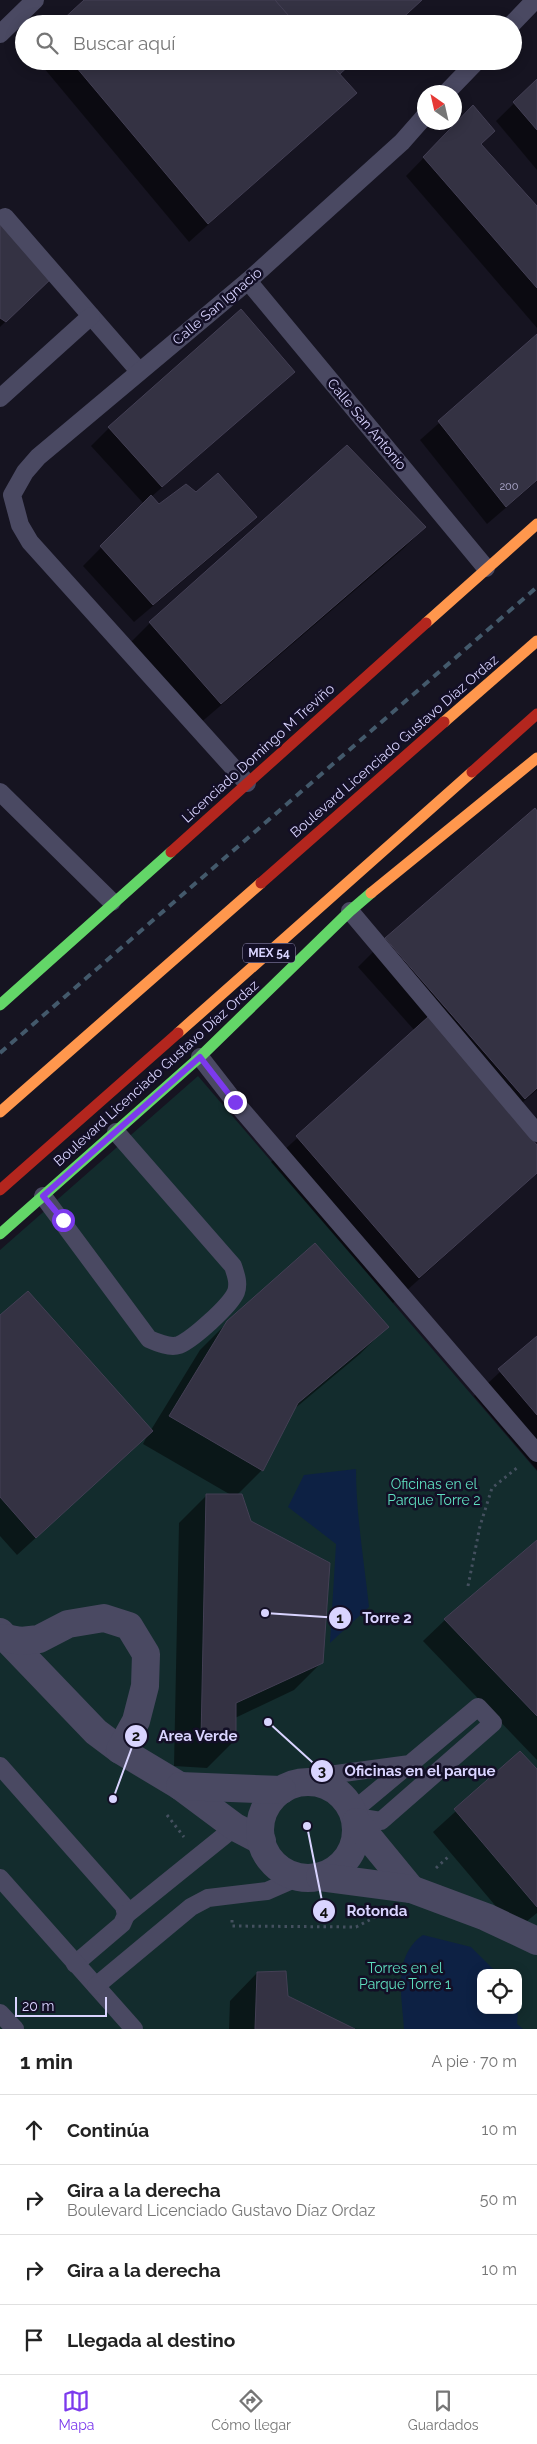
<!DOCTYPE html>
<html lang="es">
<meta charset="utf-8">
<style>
body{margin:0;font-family:Raleway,sans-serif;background:#f6f6f6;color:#222}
.controls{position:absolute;right:15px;bottom:15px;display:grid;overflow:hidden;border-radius:10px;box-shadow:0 2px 12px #0003}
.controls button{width:45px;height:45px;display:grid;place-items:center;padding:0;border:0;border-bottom:1px solid #e0e0e0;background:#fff;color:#222;font:25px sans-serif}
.compass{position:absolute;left:417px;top:85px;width:45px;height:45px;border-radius:50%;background:#fff;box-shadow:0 2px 12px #0003;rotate:326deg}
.scale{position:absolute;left:15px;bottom:12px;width:92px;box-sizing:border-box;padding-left:5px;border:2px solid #d9d4ff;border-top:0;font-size:14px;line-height:18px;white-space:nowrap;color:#d9d4ff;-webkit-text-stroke:4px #130f26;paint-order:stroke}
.stop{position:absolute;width:15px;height:15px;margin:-11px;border:4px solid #7c3aed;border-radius:50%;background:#fff}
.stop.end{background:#7c3aed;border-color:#fff;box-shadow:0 1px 5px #0008}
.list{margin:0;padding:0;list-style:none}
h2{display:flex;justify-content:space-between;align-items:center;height:65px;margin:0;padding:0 20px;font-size:21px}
h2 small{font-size:16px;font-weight:400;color:#767676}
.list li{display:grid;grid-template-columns:32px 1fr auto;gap:15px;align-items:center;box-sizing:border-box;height:70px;padding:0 20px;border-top:1px solid #e0e0e0}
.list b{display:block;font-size:19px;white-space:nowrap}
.list p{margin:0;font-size:16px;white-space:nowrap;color:#767676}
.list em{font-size:16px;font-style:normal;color:#767676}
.icon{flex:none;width:28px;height:28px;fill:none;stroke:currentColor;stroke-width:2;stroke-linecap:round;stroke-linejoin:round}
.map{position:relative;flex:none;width:537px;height:2029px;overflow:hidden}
.search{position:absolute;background:#fff;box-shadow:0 2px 12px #0003;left:15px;right:15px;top:15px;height:55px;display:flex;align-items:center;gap:12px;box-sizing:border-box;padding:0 18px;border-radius:28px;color:#767676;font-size:19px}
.sheet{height:345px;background:#fff}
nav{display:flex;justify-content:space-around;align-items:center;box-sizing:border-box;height:70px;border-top:1px solid #e0e0e0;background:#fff;font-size:14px;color:#767676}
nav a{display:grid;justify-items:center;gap:2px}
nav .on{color:#7c3aed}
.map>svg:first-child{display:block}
.green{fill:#132c2d;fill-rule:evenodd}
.water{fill:#0d2144}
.shadow{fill:#0007}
.building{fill:#343243;stroke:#433f54}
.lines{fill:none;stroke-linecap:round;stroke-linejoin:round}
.path{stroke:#44505f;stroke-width:3;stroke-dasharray:2.5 4;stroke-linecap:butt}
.lane{stroke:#4a4962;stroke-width:18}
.street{stroke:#4a4962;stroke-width:28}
.fast{stroke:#63d668;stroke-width:11}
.slow{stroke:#ff974d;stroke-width:11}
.jam{stroke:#b3261e;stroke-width:11}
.rail{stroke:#43596b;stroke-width:4;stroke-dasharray:8 6;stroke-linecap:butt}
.route{stroke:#7c3aed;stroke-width:6}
.labels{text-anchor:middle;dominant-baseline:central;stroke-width:5;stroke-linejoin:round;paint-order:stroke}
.number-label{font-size:11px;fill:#b0acd0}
.shield{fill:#130f26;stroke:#9e99be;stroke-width:1}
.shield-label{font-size:12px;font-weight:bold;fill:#d9d4ff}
.street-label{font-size:14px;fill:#d9d4ff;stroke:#130f26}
.park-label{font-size:14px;fill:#5fe0c0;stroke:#130f26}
.leader{fill:none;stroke:#d9d4ff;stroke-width:2}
.callout-dot{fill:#d9d4ff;stroke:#130f26;stroke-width:2}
.mark-label{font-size:15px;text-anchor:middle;font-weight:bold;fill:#111}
.callout-label{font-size:15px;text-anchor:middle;font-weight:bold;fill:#d9d4ff;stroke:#130f26;stroke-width:5;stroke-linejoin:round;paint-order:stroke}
</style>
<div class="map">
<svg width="537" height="2029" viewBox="0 0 537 2029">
<rect width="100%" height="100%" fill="#161421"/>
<path class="green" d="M198 1076 537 1471V2029H0V1250ZM481 1973H518V2010H481Z"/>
<g class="water">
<path d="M356 1469C356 1515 364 1560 369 1607L330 1643 336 1544 288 1507 304 1475Z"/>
<path d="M423 1935 471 1947 492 1968 501 1973H481V2010H518L517 2024 523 2029H404C402 1997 392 1956 423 1935Z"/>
</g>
<g class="shadow">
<polygon points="38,61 354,61 339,75 355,93 189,242"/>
<polygon points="537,81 537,170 496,121"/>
<polygon points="473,107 480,144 537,208 537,328 406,176"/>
<polygon points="0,225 34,294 0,327"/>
<polygon points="537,336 537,481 487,524 420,440"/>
<polygon points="294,372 151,497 159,506 196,493 255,517 237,535 134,622 83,566 144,504 91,446 109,428"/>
<polygon points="425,527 403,549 198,725 128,645 150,623"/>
<polygon points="534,810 537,813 537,1090 509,1114 537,1147 537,1172 393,1303 271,1162 415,1031 358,967 386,939"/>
<polygon points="0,1317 151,1430 200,1350 228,1322 387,1327 360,1354 293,1410 262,1470 237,1495 322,1662 294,1690 235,1718 235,1740 207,1768 174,1766 179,1523 207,1495 231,1495 143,1444 147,1436 17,1555 0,1536"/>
<polygon points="537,1338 537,1470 474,1396"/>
<polygon points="537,1542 537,1760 423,1641 445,1620"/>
<polygon points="520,1753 537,1771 537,1913 516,1930 433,1832"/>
<polygon points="257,1973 286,1997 353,2029 229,2029 230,2001"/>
</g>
<g class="building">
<polygon points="84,0 275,0 296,24 58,24"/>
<polygon points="275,0 422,0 396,24 296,24"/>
<polygon points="71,61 328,61 357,93 208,224"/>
<polygon points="328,61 354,61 340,74"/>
<polygon points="537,79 537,130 513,102"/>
<polygon points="473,105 495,131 481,144 537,206 537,288 423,157"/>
<polygon points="0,223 54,276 6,322 0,318"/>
<polygon points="241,309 295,372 162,487 108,427"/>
<polygon points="537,334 537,480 506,507 438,421"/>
<polygon points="347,445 426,527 221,704 149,622"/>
<polygon points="218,473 257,517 153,605 100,546 151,495 159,504 186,484 196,492"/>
<polygon points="535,808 537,811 537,1088 525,1099 385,938"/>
<polygon points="428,1017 537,1145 537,1173 419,1278 296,1136"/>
<polygon points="315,1243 389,1327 298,1403 263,1471 169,1416 227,1321"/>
<polygon points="28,1291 153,1431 36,1538 0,1497 0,1315"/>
<polygon points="537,1336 537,1415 498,1369"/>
<polygon points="206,1494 242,1494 251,1521 330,1563 323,1663 236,1703 236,1741 201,1739"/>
<polygon points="537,1540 537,1716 444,1619"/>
<polygon points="520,1751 537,1769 537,1907 454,1809"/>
<polygon points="286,1971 288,1996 355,2029 255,2029 257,1972"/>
</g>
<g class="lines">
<g class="path">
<polyline points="468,1586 480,1526 492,1488 518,1467"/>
<polyline points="167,1815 184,1837"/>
<polyline points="436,1868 448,1857"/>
<polyline points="232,1920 232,1926 356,1927 379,1915"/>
</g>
<g class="lane">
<polyline points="512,24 535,0"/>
<polyline points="0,34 35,0"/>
<polyline points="447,92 477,61"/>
<polyline points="5,217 139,371"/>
<polyline points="248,281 486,568"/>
<polyline points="0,398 91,316"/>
<polyline points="247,783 30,542 20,525 12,495 25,472 38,457 248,281 402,142 424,117"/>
<polyline points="0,792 112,902"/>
<polyline points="350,911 537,1133"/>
<polyline points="200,1057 235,1102 537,1453"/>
<path d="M43 1196 149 1339C158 1343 170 1348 179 1345 193 1339 230 1306 236 1292 239 1283 236 1275 233 1266L116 1132"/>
<polyline points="0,1766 124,1906 126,1915 122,1924 75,1964"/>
<polyline points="315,1783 336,1774 410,1764 478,1707 493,1723 381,1821 356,1817"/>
<polyline points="353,1811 407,1766"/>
<polyline points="0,1878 134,2029"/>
<polyline points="126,1915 235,1827"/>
<polyline points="96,1986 191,1907 208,1898 267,1891 299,1877"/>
<polyline points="0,2013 15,2029"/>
</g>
<g class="street">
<polyline points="0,1632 96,1732 120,1750 180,1786 235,1827 262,1841"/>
<polyline points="5,1638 21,1641 39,1639 68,1624 104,1618 129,1626 146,1654 145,1686 136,1721 120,1750"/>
<circle cx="308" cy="1830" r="48"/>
<polyline points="180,1786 282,1790"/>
<polyline points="356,1822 411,1889"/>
<polyline points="320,1877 411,1889 486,1917 537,1941"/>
</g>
<g class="fast">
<polyline points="0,1005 171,852"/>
<polyline points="0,1234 200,1057 350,911 371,893"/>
</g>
<g class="slow">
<polyline points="426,623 537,524"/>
<polyline points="444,722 537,641"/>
<polyline points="371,893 537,758"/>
<polyline points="178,1033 472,772"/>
<polyline points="0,1112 261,883"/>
</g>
<g class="jam">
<polyline points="472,772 537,714"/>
<polyline points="171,852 426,623"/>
<polyline points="261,883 444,722"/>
<polyline points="0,1190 178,1033"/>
</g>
<polyline class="rail" points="0,1053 537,587"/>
</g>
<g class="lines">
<polyline class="route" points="63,1220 43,1196 200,1057 235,1102"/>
</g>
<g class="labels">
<g class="number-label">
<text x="509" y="486">200</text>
</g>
<rect class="shield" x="243" y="943.5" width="52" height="19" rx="4"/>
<g class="shield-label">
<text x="269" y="953">MEX 54</text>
</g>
<g class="street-label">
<text transform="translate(217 306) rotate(-40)">Calle San Ignacio</text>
<text transform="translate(367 424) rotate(50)">Calle San Antonio</text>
<text transform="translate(394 746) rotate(-41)">Boulevard Licenciado Gustavo Díaz Ordaz</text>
<text transform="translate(258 753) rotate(-42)">Licenciado Domingo M Treviño</text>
<text transform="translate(156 1073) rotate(-42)">Boulevard Licenciado Gustavo Díaz Ordaz</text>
</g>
<g class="park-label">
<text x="434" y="1484">Oficinas en el<tspan x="434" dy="16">Parque Torre 2</tspan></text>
<text x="405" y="1968">Torres en el<tspan x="405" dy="16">Parque Torre 1</tspan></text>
</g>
</g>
<path class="leader" d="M265 1613L340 1618M113 1799L136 1736M268 1722L322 1771M307 1826L324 1911"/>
<g class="callout-dot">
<circle cx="265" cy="1613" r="5"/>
<circle cx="113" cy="1799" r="5"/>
<circle cx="268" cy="1722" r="5"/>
<circle cx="307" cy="1826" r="5"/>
<circle cx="340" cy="1618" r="12"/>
<circle cx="136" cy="1736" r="12"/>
<circle cx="322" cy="1771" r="12"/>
<circle cx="324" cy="1911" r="12"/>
</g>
<g class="mark-label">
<text x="340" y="1623">1</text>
<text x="136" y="1741">2</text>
<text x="322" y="1776">3</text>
<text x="324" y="1916">4</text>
</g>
<g class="callout-label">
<text x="387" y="1623">Torre 2</text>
<text x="198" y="1741">Area Verde</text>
<text x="420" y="1776">Oficinas en el parque</text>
<text x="377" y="1916">Rotonda</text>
</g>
</svg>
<div class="controls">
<button><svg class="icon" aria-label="locate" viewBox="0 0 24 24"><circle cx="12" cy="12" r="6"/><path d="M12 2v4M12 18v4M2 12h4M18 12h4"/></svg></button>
</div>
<svg class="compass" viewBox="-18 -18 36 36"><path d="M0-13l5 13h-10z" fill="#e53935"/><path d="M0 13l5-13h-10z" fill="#767676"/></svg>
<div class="scale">20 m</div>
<div class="stop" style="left:63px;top:1220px"></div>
<div class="stop end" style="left:235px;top:1102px"></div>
<div class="search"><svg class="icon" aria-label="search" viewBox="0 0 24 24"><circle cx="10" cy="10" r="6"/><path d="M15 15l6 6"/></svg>Buscar aquí</div>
</div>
<section class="sheet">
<h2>1 min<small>A pie · 70 m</small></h2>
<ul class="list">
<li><svg class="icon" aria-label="ahead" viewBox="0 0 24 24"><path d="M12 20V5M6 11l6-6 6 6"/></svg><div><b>Continúa</b></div><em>10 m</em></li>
<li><svg class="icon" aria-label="right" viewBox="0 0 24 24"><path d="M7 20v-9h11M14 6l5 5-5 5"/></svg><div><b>Gira a la derecha</b><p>Boulevard Licenciado Gustavo Díaz Ordaz</p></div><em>50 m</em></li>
<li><svg class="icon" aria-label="right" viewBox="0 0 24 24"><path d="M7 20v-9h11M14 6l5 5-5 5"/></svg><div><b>Gira a la derecha</b></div><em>10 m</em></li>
<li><svg class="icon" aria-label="arrive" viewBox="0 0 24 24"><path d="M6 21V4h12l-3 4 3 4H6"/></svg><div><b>Llegada al destino</b></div></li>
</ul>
</section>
<nav>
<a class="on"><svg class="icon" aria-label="map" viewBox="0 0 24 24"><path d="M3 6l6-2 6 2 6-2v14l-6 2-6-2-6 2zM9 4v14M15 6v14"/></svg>Mapa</a>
<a><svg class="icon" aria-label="directions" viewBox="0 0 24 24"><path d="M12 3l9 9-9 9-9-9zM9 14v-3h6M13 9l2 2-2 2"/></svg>Cómo llegar</a>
<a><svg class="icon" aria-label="saved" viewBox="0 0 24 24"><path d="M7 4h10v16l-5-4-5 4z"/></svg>Guardados</a>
</nav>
